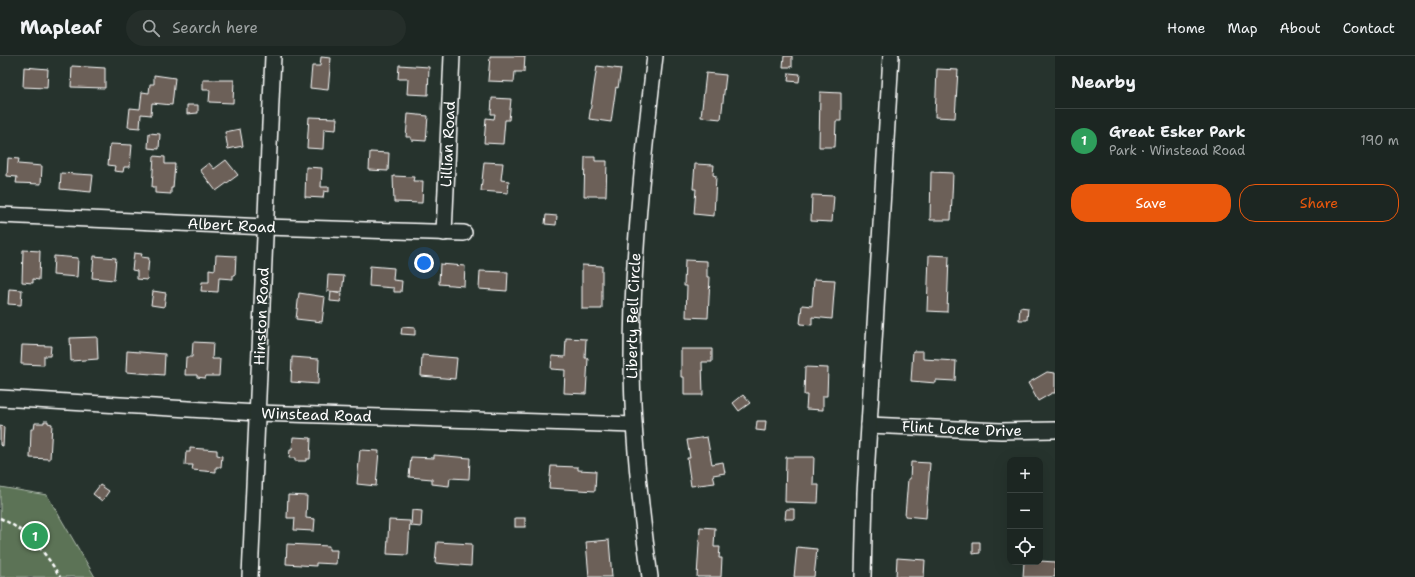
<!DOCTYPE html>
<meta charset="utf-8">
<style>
body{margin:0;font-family:"Shantell Sans",sans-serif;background:#252e2a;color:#f1f3f6}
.controls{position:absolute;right:12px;bottom:12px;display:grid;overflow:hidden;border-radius:8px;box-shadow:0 4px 16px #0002}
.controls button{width:36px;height:36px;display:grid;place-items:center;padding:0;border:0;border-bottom:1px solid #3a4340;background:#1c2622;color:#f1f3f6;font:20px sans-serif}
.you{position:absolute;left:424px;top:207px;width:14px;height:14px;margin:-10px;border:3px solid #fff;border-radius:50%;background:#1a73e8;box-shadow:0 0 0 6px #1a73e833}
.badge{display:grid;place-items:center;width:26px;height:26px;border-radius:50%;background:#ea580c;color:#fff;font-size:13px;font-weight:700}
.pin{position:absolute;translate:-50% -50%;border:2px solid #fff;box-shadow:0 1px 4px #0006}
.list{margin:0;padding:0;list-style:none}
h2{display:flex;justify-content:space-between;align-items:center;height:52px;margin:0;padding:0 16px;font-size:17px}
h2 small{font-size:13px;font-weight:400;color:#a0a5a5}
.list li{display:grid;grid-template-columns:26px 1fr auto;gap:12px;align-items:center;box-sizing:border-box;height:64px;padding:0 16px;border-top:1px solid #3a4340}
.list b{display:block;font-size:15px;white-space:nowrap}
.list p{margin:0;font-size:13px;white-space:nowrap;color:#a0a5a5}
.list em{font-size:13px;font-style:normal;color:#a0a5a5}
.actions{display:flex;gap:8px;padding:12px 16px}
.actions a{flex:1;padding:9px 0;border:1px solid #ea580c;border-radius:16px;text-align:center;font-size:14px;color:#ea580c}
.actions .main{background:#ea580c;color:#fff}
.icon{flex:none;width:22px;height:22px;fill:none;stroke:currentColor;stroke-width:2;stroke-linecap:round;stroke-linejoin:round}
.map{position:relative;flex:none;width:1055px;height:521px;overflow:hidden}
header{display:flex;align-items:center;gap:24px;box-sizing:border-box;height:56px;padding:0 20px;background:#1c2622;border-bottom:1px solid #3a4340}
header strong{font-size:19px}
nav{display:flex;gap:22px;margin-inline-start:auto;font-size:14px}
.search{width:280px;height:36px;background:#252e2a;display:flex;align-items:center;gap:10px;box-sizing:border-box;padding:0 14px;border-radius:22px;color:#a0a5a5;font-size:15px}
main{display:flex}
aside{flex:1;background:#1c2622}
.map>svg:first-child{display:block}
.green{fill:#5b7357;stroke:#adb9ab}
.building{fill:#6c6058;stroke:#fff}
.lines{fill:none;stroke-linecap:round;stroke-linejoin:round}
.street-casing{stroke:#fff;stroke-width:18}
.path{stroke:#fff;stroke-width:2.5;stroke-dasharray:4 3;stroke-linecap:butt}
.street{stroke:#26332d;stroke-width:15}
.labels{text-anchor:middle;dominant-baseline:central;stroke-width:3;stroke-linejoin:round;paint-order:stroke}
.street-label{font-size:15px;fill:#fff;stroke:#26332d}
</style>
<header>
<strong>Mapleaf</strong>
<div class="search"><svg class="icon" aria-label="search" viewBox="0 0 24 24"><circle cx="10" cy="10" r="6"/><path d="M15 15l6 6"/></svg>Search here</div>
<nav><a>Home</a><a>Map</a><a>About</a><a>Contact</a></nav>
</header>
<main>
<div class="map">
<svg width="1055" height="521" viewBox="0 0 1055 521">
<rect width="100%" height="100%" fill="#26332d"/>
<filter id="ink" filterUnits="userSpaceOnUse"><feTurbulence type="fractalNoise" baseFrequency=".025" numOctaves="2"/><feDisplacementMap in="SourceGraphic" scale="8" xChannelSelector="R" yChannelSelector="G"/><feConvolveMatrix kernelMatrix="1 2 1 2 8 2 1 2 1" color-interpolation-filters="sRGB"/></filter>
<g filter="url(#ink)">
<polygon class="green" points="0,431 47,439 95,521 0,521"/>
<g class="building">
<polygon points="490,0 525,0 524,16 515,16 514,26 488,25"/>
<polygon points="784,0 792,0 792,11 783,11"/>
<polygon points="321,1 331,2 328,34 310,32 312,10 320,10"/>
<polygon points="399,9 429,11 428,39 407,38 408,23 398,23"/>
<polygon points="72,10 105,12 105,32 71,31"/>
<polygon points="597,10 621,13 618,32 616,31 611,66 589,63"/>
<polygon points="24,11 48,13 47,32 23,31"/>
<polygon points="937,13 958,14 955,62 935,61"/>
<polygon points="706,17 726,19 721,63 701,61"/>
<polygon points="789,17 800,18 799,26 788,25"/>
<polygon points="154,19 175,22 172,49 152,47 151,59 141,58 140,72 128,71 130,52 140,53 142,36 149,37 150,28 154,28"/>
<polygon points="203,24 234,24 233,47 209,46 210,34 203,34"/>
<polygon points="820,36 841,37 841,65 836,65 835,91 819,91"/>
<polygon points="492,42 511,43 509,64 505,64 503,88 484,87 486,62 494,63 495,58 491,58"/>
<polygon points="187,49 198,49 198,57 187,58"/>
<polygon points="408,58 428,60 426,85 411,84 411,81 406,81"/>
<polygon points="309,61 337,62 336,74 324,73 323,93 307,92"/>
<polygon points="240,73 243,90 228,93 225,76"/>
<polygon points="149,77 160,78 159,93 148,92"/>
<polygon points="110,88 132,89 130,111 124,111 123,116 114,115 115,110 108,109"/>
<polygon points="370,96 389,97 388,115 369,114"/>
<polygon points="154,100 165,101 165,108 175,108 173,132 171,132 171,138 155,137 155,131 152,131"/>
<polygon points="585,101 595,101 595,105 607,105 606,140 584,140"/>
<polygon points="8,102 19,103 18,108 42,110 41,128 16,127 17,121 7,120"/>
<polygon points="226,104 238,119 216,135 200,114 209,107 214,113"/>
<polygon points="484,106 503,107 501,124 509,125 508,137 481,135"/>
<polygon points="695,108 714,109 713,119 716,120 714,160 694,158 696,133 693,133"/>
<polygon points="306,111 322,112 321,131 329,131 329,136 324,135 323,142 305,141"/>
<polygon points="931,116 953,117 951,164 930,164"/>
<polygon points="61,117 93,119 91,136 60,133"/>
<polygon points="393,120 414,121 413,125 423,125 422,147 394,146"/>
<polygon points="812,139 834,140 832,166 811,165"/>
<polygon points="546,159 557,160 556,169 545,168"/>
<polygon points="23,194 40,195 39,224 33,223 33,227 22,226"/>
<polygon points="134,197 142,198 141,201 149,202 147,224 137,223 137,215 132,214"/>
<polygon points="216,199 236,200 235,219 233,219 233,223 219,222 218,236 201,235 202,226 209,226 209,213 215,214"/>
<polygon points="929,199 949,200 947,256 927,255"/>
<polygon points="54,200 78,202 77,221 53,219"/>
<polygon points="94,200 116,202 114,224 92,222"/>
<polygon points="685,204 707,205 707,221 710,221 708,262 686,261 687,230 684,230"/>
<polygon points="440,208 465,210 464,230 439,228"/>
<polygon points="582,209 602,210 602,253 582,253"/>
<polygon points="370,210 394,212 393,224 402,225 401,236 394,236 394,232 369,230"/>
<polygon points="480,215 508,216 507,235 479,233"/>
<polygon points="328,219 344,220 342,236 327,235"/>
<polygon points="814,223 835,224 832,263 812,261 812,269 800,268 802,249 812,250"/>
<polygon points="9,233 22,234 21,249 8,248"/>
<polygon points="153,235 166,237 164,251 151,249"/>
<polygon points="331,236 342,238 341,246 330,245"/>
<polygon points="299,237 325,241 322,266 296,263"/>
<polygon points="1020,251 1028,252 1027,264 1019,264"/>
<polygon points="402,271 415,272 415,279 401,278"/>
<polygon points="97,281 98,303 71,305 70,282"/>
<polygon points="566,282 586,283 585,302 588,302 586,338 564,337 565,314 551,313 552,300 565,301"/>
<polygon points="193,286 213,287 212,303 220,303 219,320 206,320 205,322 197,321 197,319 185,319 186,301 192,301"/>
<polygon points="22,289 51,290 50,300 44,300 44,309 21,308"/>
<polygon points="681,293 712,293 712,306 702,306 703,339 684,339 684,321 681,321"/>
<polygon points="127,295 165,298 164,319 126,316"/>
<polygon points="913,295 923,295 923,303 956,305 955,325 936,324 936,327 911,325"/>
<polygon points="422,299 457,302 455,323 421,320"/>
<polygon points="292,301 319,303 318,328 291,326"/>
<polygon points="805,311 828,312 827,340 823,340 823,354 806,353 807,339 804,339"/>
<polygon points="1047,316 1055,317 1055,337 1052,337 1038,345 1028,327"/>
<polygon points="743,339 750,347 739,355 733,347"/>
<polygon points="44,365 48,365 48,367 52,368 50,403 30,402 31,373 34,373 35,367 44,367"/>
<polygon points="757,365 766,365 765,375 756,374"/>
<polygon points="0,370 4,371 3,390 0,389"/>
<polygon points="293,381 311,382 310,403 306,403 306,405 295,405 295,402 289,402 290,394 292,394"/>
<polygon points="707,381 712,408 723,406 725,417 713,419 715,427 691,430 687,402 690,402 687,384"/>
<polygon points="190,392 217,394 217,399 222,400 221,411 216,411 216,416 192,414 193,409 185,409 186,396 190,396"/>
<polygon points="360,394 379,395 376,430 357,428"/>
<polygon points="434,399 470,402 469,423 450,422 449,430 432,428 432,423 409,421 411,401 434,402"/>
<polygon points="786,401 814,401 813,429 819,429 818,447 785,446"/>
<polygon points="911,406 930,407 926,462 905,460 908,423 910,423"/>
<polygon points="551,410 578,411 578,414 596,415 595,435 549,432"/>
<polygon points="100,429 109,435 102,445 93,438"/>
<polygon points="288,439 307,440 306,462 315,463 314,475 294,474 295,462 287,462"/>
<polygon points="786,453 794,453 794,463 785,463"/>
<polygon points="412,454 422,455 421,471 411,470"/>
<rect x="515" y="462" width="10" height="9"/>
<polygon points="389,464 410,465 408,499 387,498"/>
<polygon points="700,471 715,472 714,491 720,491 719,502 722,502 721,521 697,521"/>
<polygon points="609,484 612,521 589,521 586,486"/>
<polygon points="437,486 472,488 471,510 435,507"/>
<polygon points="973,486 980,486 980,497 973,498"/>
<polygon points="287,488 329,490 329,494 337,494 336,508 316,507 316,510 286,508"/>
<polygon points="797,491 817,493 814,521 794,521"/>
<polygon points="897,502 925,504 924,521 896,521"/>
<polygon points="1040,505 1055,506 1055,521 1023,521 1024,506 1040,506"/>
</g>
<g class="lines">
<defs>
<g id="street">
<path id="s1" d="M0 159 265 171 464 177"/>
<path id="s2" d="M444 177 452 0"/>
<path id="s3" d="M0 342 257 357 634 369"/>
<path id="s4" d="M869 369 1001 375 1055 374"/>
<path id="s5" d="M250 521 273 0"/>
<path id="s6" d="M650 521C640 449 632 377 632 304 632 202 643 101 655 0"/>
<polyline points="863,521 865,437 891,0"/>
</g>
</defs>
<use href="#street" class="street-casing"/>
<path class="path" d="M0 462C27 475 45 495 60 521"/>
<use href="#street" class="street"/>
</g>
</g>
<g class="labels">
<g class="street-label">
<text stroke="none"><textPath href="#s2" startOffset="89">Lillian Road</textPath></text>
<text stroke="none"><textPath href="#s1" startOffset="232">Albert Road</textPath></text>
<text stroke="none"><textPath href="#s5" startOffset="261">Hinston Road</textPath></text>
<text stroke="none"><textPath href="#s6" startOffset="262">Liberty Bell Circle</textPath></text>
<text stroke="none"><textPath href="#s3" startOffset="317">Winstead Road</textPath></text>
<text stroke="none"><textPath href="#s4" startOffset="93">Flint Locke Drive</textPath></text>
</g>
</g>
</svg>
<div class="controls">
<button>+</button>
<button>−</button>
<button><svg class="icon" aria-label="locate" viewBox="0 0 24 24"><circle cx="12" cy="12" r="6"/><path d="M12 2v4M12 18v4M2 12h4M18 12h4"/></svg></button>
</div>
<div class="you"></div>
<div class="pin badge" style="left:35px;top:480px;background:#2e9e5b">1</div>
</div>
<aside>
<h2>Nearby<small></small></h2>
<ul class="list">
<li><span class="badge" style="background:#2e9e5b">1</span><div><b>Great Esker Park</b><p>Park · Winstead Road</p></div><em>190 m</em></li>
</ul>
<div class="actions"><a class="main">Save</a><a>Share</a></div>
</aside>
</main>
